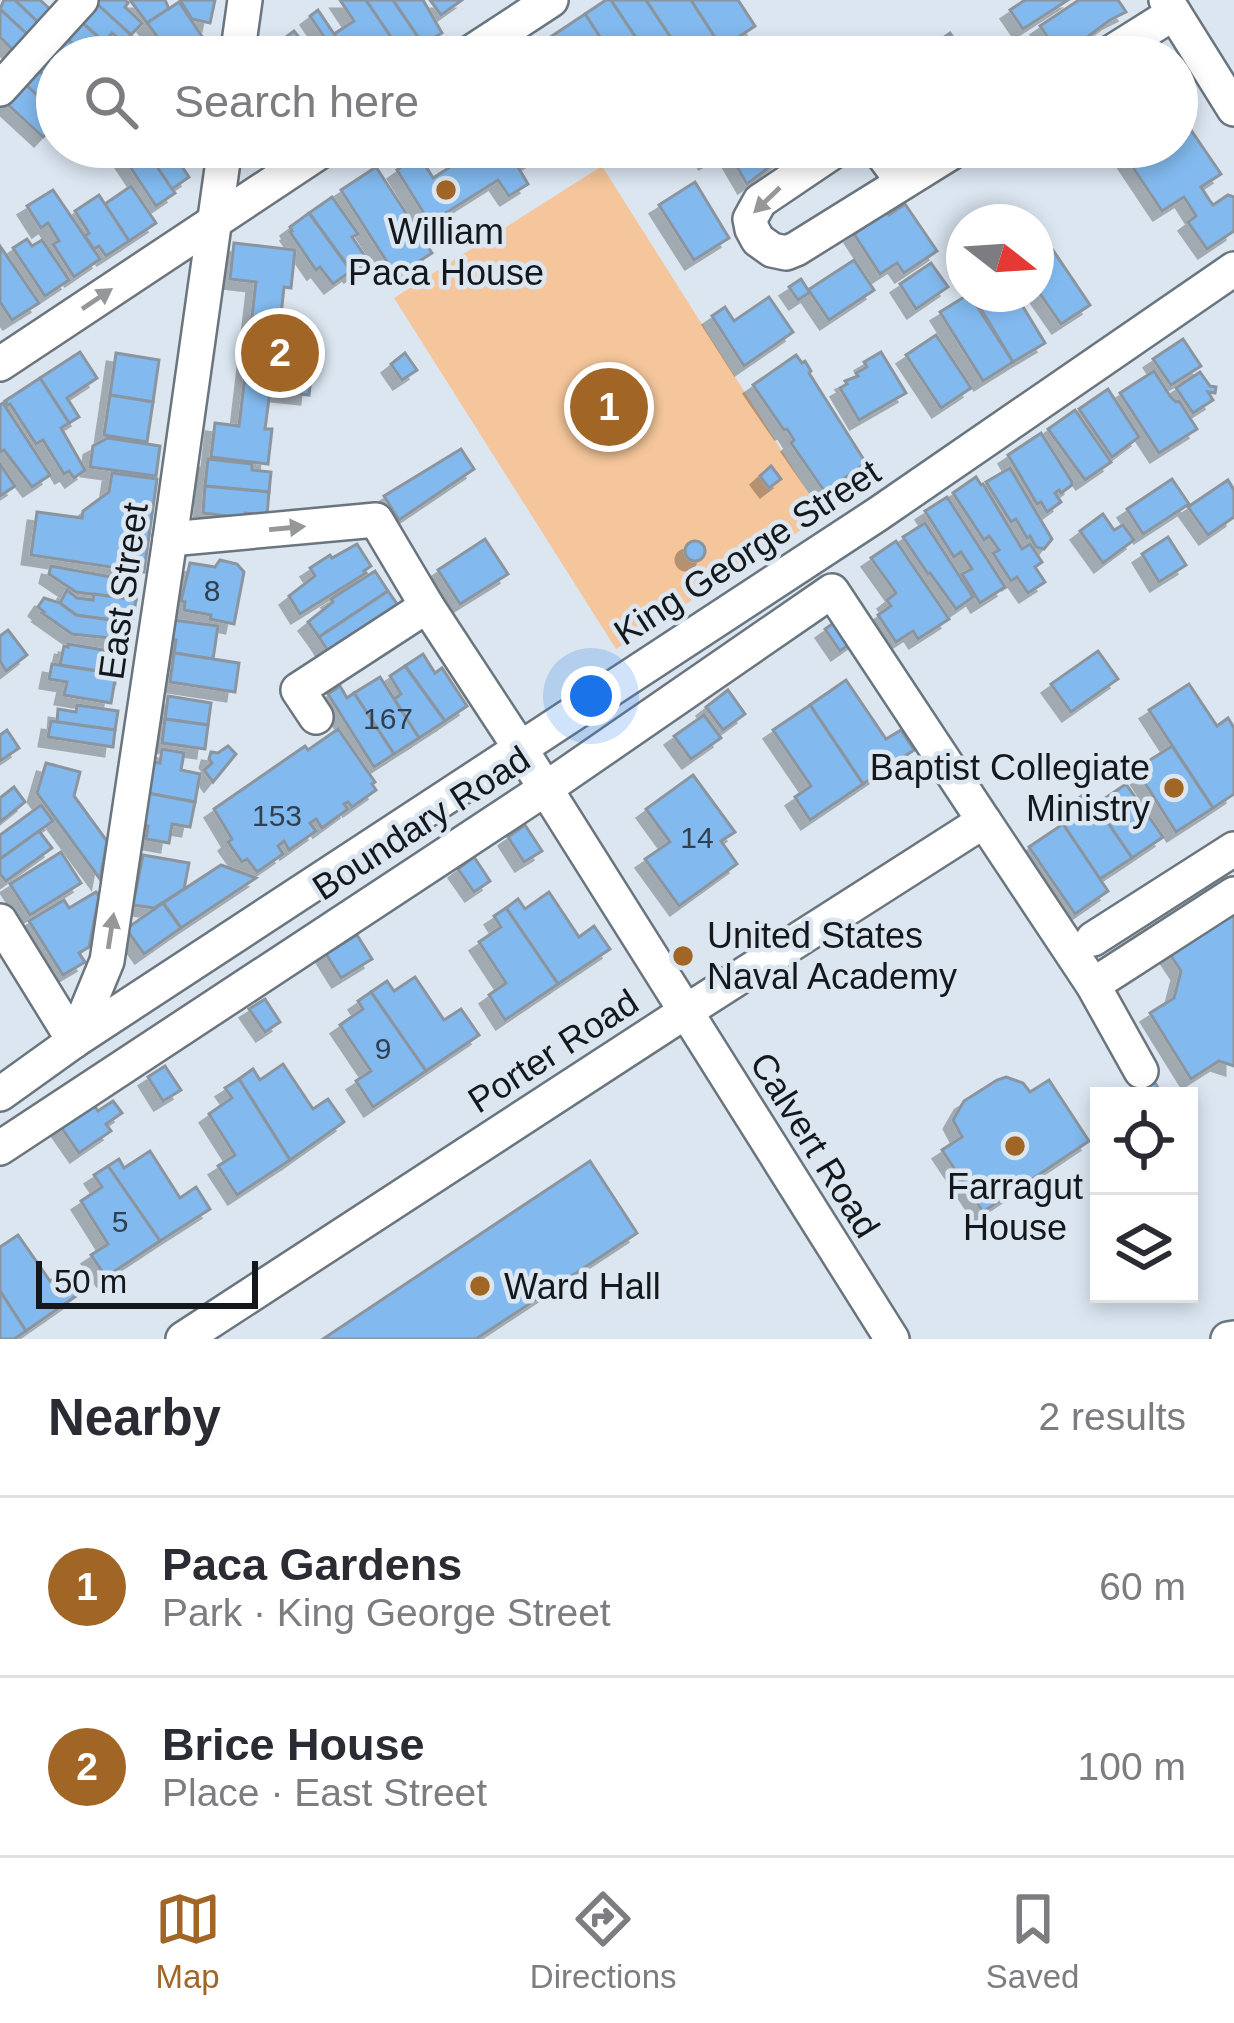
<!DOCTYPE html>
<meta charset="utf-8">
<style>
body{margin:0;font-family:Helvetica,sans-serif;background:#f2f2f3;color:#2b2b33}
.controls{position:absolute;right:36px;bottom:36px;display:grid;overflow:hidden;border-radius:0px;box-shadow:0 6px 18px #0003}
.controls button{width:108px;height:108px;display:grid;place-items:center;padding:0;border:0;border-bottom:3px solid #e1e1e2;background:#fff;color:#2b2b33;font:60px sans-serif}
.compass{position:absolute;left:946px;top:204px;width:108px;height:108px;border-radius:50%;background:#fff;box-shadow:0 6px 18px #0003;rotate:107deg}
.scale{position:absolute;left:36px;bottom:30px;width:222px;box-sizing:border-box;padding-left:12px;border:6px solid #14181c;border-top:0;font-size:33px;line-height:42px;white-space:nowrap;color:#14181c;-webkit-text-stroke:9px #dbe6f1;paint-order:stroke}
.you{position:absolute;left:591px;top:696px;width:42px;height:42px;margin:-30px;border:9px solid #fff;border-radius:50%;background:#1a73e8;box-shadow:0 0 0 18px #1a73e833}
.badge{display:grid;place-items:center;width:78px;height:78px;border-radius:50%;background:#a16626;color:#fff;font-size:39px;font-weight:700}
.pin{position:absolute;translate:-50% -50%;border:6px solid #fff;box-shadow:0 3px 12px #0006}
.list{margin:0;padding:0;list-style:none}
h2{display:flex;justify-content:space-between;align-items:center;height:156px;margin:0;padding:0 48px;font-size:51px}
h2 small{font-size:39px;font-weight:400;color:#7c7c81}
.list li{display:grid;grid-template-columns:78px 1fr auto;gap:36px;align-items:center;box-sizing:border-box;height:180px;padding:0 48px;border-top:3px solid #e1e1e2}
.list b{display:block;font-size:45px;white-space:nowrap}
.list p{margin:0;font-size:39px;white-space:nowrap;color:#7c7c81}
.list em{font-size:39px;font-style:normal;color:#7c7c81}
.icon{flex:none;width:66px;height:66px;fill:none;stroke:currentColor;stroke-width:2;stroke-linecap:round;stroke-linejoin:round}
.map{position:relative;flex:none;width:1234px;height:1339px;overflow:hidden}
.search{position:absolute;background:#fff;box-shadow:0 6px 18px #0003;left:36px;right:36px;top:36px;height:132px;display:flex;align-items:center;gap:30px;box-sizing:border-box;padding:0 42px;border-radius:66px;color:#7c7c81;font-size:45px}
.sheet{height:516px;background:#fff}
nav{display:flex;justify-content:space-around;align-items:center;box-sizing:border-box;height:168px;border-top:3px solid #e1e1e2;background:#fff;font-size:33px;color:#7c7c81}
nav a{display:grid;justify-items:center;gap:6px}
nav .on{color:#a16626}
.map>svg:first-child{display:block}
.green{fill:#f5c69b}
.building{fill:#82b9ee;stroke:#8b959f;stroke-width:3;filter:url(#shadow)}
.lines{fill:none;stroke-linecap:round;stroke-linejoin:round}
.minor-casing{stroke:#6b757e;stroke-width:38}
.minor{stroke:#fff;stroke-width:33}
.oneway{fill:#959799}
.poi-dot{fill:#a16626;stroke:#dbe6f1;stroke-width:4.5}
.labels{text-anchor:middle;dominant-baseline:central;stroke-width:9;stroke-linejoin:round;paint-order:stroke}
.number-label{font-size:30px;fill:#304050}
.poi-label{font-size:36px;fill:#14181c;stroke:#dbe6f1}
.street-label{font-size:36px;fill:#14181c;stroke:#dbe6f1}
</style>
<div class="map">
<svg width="1234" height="1339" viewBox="0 0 1234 1339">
<defs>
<filter id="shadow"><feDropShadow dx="-9" dy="9" stdDeviation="0" flood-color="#0004"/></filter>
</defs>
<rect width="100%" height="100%" fill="#dbe6f1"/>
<polygon class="green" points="602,166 823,516 616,649 394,298"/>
<g class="building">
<polygon points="4,0 15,0 40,24 29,36 0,9"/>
<polygon points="15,0 40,0 52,11 40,24"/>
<polygon points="97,0 125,0 128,3 125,7 142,23 131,35 95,2"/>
<polygon points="130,0 165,0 169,9 147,23"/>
<polygon points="180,0 215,0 210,23 192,19"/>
<polygon points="340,0 366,0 404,56 350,57 334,34 354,21"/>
<polygon points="366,0 393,0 423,44 404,56"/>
<polygon points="393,0 423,0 442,33 423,44"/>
<polygon points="430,0 462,0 441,15"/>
<polygon points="606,0 611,0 649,57 613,57 585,14"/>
<polygon points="611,0 646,0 684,57 649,57"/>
<polygon points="646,0 691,0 722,48 709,57 684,57"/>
<polygon points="691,0 738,0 755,26 722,48"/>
<polygon points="1025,0 1068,0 1023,29 1010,10"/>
<polygon points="1079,0 1118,0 1126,12 1110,20 1074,47 1069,39 1055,48 1040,26"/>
<polygon points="95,2 131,35 124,43 112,33 104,42 79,20"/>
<polygon points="179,2 211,50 200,57 172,57 147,23"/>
<polygon points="0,9 29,36 14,51 0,37"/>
<polygon points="318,10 334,34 350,57 329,57 335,53 310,16"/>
<polygon points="585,14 613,57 553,57 543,42"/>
<polygon points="79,20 104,42 90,57 87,57 64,36"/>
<polygon points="294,31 314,57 284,57 275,45"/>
<polygon points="950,33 966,57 936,57 930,47"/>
<polygon points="64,36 87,57 57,57 57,61 48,53"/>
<polygon points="48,53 57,61 57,88 35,67"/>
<polygon points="35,67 57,88 57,114 22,81"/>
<polygon points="22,81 57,114 57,122 43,137 4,101"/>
<polygon points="1180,114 1221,174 1201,187 1210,201 1213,205 1228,195 1234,197 1234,231 1207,249 1188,222 1196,216 1184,197 1162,211 1122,151 1128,147 1177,147 1177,116"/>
<polygon points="117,147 144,147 175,193 156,206"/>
<polygon points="144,147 169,147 189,177 172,189"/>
<polygon points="455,147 530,147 536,157 518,167 528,184 509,196 498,180 430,223 397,170 419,155 433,178 458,162 450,150"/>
<polygon points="699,147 772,147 780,159 747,184 726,148 708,160"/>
<polygon points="376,167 432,253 396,276 341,190"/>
<polygon points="695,182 729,238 694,260 659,205"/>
<polygon points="131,186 156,223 129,241 105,204"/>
<polygon points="53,190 100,259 74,277 53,244 59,241 48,223 41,228 27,206"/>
<polygon points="99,195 129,241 106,256 99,246 94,249 85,236 89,233 75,211"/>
<polygon points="332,197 358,234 352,237 369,262 353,273 309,213"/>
<polygon points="905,204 937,251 904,273 897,263 880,274 854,234 887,212 889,215"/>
<polygon points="309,213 351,271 333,284 320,267 316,270 290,232 292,231 290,227"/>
<polygon points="1036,225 1090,305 1061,324 1036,288"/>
<polygon points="27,239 32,246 42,240 69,280 45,296 13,248"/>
<polygon points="234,243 295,250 291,288 284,287 280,324 316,329 309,395 270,391 265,429 272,429 268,464 211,457 215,423 239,426 256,282 230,279"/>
<polygon points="0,246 39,303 12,320 0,302"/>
<polygon points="854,260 874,290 829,320 810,292 798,300 789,287 801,279 808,290"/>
<polygon points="931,263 948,287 916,309 900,284"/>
<polygon points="969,294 1013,362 983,381 940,312"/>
<polygon points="972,294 1022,294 1017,297 1045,343 1013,362"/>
<polygon points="769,297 793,332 744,366 712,316 725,307 734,321"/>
<polygon points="936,335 971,388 941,408 906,355"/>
<polygon points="1183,339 1201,366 1171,385 1153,359"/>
<polygon points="80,352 97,378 67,398 79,417 69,423 40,378"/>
<polygon points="881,352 906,393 859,420 840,388 847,384 845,381 858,376 856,373 867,367 864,362"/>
<polygon points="116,353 159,360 153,402 110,395"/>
<polygon points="405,353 417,370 402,380 391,364"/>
<polygon points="796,355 802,363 805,361 811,371 809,373 866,463 825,492 791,443 794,440 787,429 784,430 753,385"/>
<polygon points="1154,371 1170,396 1176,402 1179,401 1197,429 1159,453 1120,393"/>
<polygon points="1200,372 1210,386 1216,387 1215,393 1208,392 1213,400 1193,413 1176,388"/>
<polygon points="40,378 69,423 61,428 85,470 74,478 69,471 64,474 43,440 36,444 10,404 8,405 5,401"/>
<polygon points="1108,389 1139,437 1112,457 1079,409"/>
<polygon points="110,395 153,402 147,442 104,435"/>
<polygon points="3,403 50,475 32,487 4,450 0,452 0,405"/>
<polygon points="1075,410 1111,462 1085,480 1048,429"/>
<polygon points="1041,433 1072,482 1072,485 1061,493 1059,490 1055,493 1061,502 1047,512 1041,502 1037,504 1008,455"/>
<polygon points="108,438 160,446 156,476 90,467 93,446"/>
<polygon points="461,449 474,469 399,520 384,496"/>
<polygon points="208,459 252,464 252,470 271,472 269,492 205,486"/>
<polygon points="0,464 15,486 0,496"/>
<polygon points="771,466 781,479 769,488 760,476"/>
<polygon points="1010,468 1052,539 1044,549 1036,547 1030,536 1027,538 1016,519 1011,522 986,482"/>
<polygon points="112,473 157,479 144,572 31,555 37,512 82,518 83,511 109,492"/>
<polygon points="976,477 981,485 983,484 1022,549 1030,544 1042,562 1035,567 1045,582 1028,593 1017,577 1011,581 993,553 999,550 989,536 984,540 953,493"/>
<polygon points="1172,479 1189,504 1143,534 1127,509"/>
<polygon points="1228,480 1234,490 1234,517 1208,535 1188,507"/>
<polygon points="205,486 269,492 267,515 245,513 244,518 203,513"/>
<polygon points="947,497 1005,587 980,603 962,574 972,569 961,552 954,557 925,511"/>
<polygon points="1103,514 1114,530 1123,525 1134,540 1103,563 1080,531"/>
<polygon points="925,523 973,597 956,609 930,573 928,574 903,537"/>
<polygon points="1168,537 1186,565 1159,582 1142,554"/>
<polygon points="485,539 508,574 460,604 438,570"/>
<polygon points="896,541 949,619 918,639 913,631 896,642 878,615 891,606 887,600 896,593 871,558"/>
<circle cx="695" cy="551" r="10"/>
<polygon points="357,544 371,566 364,571 366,573 300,614 289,596 315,576 310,568 330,555 332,558"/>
<polygon points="220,560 237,564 244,572 234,624 210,619 211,615 184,610 185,602 181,601 190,563 215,567"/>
<polygon points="51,566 138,582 136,600 76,592 49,574"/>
<polygon points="375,571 388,591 319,637 308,622 333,602 331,599"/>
<polygon points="67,590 77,598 93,600 94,594 136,600 132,623 76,615 60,603"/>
<polygon points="388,591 402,611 328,651 319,637"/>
<polygon points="44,598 60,603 76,615 132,623 130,640 72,634 42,613 44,612 38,607"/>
<polygon points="842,617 857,639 840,651 825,629"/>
<polygon points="173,620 218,626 213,659 174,653 176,640 170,639"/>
<polygon points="8,630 27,655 6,671 0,661 0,636"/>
<polygon points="68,644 127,654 124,675 60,665 64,646 68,647"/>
<polygon points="1098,651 1118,679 1071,712 1051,684"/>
<polygon points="174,653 239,663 235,692 170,682"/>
<polygon points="423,654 435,673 442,668 467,706 445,721 405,666"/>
<polygon points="52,664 116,674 111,703 64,695 67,682 49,679"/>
<polygon points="405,666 445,721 419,738 394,699 401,694 390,676"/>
<polygon points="380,677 419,738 394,754 354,693"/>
<polygon points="846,680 886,739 901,730 914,750 863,784 810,705"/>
<polygon points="1189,684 1217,726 1228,718 1234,728 1234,794 1213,808 1149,710"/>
<polygon points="340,686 347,698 354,693 394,754 374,767 328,694"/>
<polygon points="728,690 745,714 723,730 706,707"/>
<polygon points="168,696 211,703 208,725 165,719"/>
<polygon points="77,705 118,711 115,730 57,722 58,709 76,712"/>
<polygon points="810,705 863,784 810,820 795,797 811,786 773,730"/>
<polygon points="704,715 721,738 691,759 674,736"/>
<polygon points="165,719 208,725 205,749 162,743"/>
<polygon points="51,721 115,730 113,747 48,737"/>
<polygon points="338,729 375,782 372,784 376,790 352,807 348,802 344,804 348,809 322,828 316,819 310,823 316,831 289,850 284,841 278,846 283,854 257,872 247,859 242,862 228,842 232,839 214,809 305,746 308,750"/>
<polygon points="7,730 19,748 0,761 0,735"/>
<polygon points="228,746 236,754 213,782 204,770 212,763 209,759 211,752 218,753"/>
<polygon points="1172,746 1213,808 1176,832 1136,769"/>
<polygon points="162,749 184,753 181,770 200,774 195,802 147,793 153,762 160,763"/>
<polygon points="46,763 80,772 74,796 107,841 100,879 37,793"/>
<polygon points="693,775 735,832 721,841 737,864 679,906 645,859 670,842 646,809"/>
<polygon points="1126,784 1163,837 1132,858 1095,805"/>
<polygon points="14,787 25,802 0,822 0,798"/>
<polygon points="1087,792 1132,858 1100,879 1063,824 1074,816 1067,807"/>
<polygon points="147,793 195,802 190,827 172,824 169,843 146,839 148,826 141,825"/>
<polygon points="41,805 53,821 0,859 0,835"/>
<polygon points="1063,824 1108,891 1075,914 1029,847"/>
<polygon points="525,825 542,851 524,862 508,837"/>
<polygon points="39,831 52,848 6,881 0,874 0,859"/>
<polygon points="61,852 81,883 30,915 10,884"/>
<polygon points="143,855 189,863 184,889 154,908 133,905"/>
<polygon points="474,857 490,881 474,892 458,869"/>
<polygon points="221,865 256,878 181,928 163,903"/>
<polygon points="96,892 99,896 89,947 79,953 85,962 63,975 29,921 64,900 69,908"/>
<polygon points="549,892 579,937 594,926 610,949 558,984 506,908 518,899 525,909"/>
<polygon points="163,903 181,928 144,954 126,929"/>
<polygon points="506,908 558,984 505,1020 489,995 506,983 479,942 501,927 494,916"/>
<polygon points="1229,911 1234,918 1234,1066 1219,1061 1191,1079 1150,1013 1174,998 1181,971 1169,953"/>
<polygon points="357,935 372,959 341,978 326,954"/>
<polygon points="415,977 444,1020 461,1009 479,1035 426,1071 371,992 387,981 394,991"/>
<polygon points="371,992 426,1071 373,1107 356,1081 371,1071 340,1025 363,1009 358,1001"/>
<polygon points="265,999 280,1022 265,1032 249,1009"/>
<polygon points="283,1064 313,1109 328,1099 344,1122 290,1160 239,1079 253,1069 260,1080"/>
<polygon points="165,1066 181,1090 163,1101 148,1077"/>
<polygon points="1006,1077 1023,1083 1030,1092 1049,1080 1089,1141 983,1212 942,1150 962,1137 953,1120 964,1101 997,1080"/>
<polygon points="1152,1078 1163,1096 1124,1096 1150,1079"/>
<polygon points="239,1079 290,1160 237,1195 218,1166 235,1155 209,1114 232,1098 225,1088"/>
<polygon points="113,1101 122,1113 106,1124 111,1131 79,1153 61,1127 93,1104 98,1111"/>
<polygon points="150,1151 180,1198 196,1187 210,1209 160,1241 108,1166 119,1159 124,1168"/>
<polygon points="590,1161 637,1233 476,1339 323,1339"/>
<polygon points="108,1166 160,1241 106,1277 91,1255 108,1244 81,1201 102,1187 94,1175"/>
<polygon points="18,1235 50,1281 61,1274 76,1296 26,1331 0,1291 0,1247"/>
<polygon points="0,1291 26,1331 14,1339 0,1339"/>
</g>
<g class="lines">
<defs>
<g id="minor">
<polyline points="1166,0 1234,109"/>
<polyline points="237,57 245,0"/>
<polyline points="464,57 551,0"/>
<polyline points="1104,57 1174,13"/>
<polyline points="0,89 81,0"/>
<polyline points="840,147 760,201 750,219 752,229 758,240 772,250 786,253 796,249 960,147"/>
<polyline points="877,147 903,182"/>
<polyline points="0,364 327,147"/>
<polyline points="170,539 376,520 427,606 520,748 892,1339"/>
<polyline points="316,717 298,690 427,606"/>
<polyline points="0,921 74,1041"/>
<polyline points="1093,939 1234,849"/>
<polyline points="1093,985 1234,894"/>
<polyline points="74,1041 107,961 170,539 225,147"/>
<polyline points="0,1094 74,1041 878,514 1234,269"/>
<polyline points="0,1148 545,789 832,591 984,821"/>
<polyline points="183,1339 685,1012 984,821 1093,985 1141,1071"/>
<polyline points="1228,1339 1234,1338"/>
</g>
</defs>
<use href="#minor" class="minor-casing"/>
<use href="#minor" class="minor"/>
</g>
<defs><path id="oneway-solid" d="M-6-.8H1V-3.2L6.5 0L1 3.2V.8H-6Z" transform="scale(3)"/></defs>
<g class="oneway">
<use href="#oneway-solid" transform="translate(767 200) rotate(136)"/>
<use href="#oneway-solid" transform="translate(97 299) rotate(-34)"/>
<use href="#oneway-solid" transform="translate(287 528) rotate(-5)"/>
<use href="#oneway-solid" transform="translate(111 931) rotate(-81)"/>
</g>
<g class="poi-dot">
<circle cx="446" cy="190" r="12"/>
<circle cx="1174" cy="788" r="12"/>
<circle cx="683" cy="956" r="12"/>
<circle cx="1015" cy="1146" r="12"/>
<circle cx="480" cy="1286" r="12"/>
</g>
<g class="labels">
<g class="number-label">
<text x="212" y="590">8</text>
<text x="388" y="718">167</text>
<text x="277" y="815">153</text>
<text x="697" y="837">14</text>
<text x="383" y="1048">9</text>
<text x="120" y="1221">5</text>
</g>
<g class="poi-label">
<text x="446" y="231">William<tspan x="446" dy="41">Paca House</tspan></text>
<text x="1150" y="767" text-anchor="end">Baptist Collegiate<tspan x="1150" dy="41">Ministry</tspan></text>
<text x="707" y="935" text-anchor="start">United States<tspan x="707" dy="41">Naval Academy</tspan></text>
<text x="1015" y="1186">Farragut<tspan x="1015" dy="41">House</tspan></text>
<text x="504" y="1286" text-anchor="start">Ward Hall</text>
</g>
<g class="street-label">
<text transform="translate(747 552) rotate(-33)">King George Street</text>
<text transform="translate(123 591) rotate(-82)">East Street</text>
<text transform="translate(421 823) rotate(-33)">Boundary Road</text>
<text transform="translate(553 1051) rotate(-33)">Porter Road</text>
<text transform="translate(815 1145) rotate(58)">Calvert Road</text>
</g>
</g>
</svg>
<div class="controls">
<button><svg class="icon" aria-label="locate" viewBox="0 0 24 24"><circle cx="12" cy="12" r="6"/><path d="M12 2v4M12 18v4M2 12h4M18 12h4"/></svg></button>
<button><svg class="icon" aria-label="layers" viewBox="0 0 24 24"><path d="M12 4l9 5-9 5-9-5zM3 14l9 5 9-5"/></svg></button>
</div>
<svg class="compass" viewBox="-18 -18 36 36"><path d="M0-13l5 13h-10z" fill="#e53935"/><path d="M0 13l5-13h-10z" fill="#7c7c81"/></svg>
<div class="scale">50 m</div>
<div class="you"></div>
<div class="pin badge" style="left:609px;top:407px">1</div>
<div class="pin badge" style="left:280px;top:353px">2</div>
<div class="search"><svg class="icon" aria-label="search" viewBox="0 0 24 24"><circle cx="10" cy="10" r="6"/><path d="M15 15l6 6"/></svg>Search here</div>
</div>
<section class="sheet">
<h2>Nearby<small>2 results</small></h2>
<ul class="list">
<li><span class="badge">1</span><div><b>Paca Gardens</b><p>Park · King George Street</p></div><em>60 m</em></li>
<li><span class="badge">2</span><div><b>Brice House</b><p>Place · East Street</p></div><em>100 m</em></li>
</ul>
</section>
<nav>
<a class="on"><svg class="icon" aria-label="map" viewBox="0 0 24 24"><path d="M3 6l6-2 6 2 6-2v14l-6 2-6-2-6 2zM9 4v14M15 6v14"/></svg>Map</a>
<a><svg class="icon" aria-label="directions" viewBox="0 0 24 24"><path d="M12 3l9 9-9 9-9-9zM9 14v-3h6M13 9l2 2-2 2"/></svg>Directions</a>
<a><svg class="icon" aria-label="saved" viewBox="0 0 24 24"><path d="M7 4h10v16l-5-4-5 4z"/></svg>Saved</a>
</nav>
